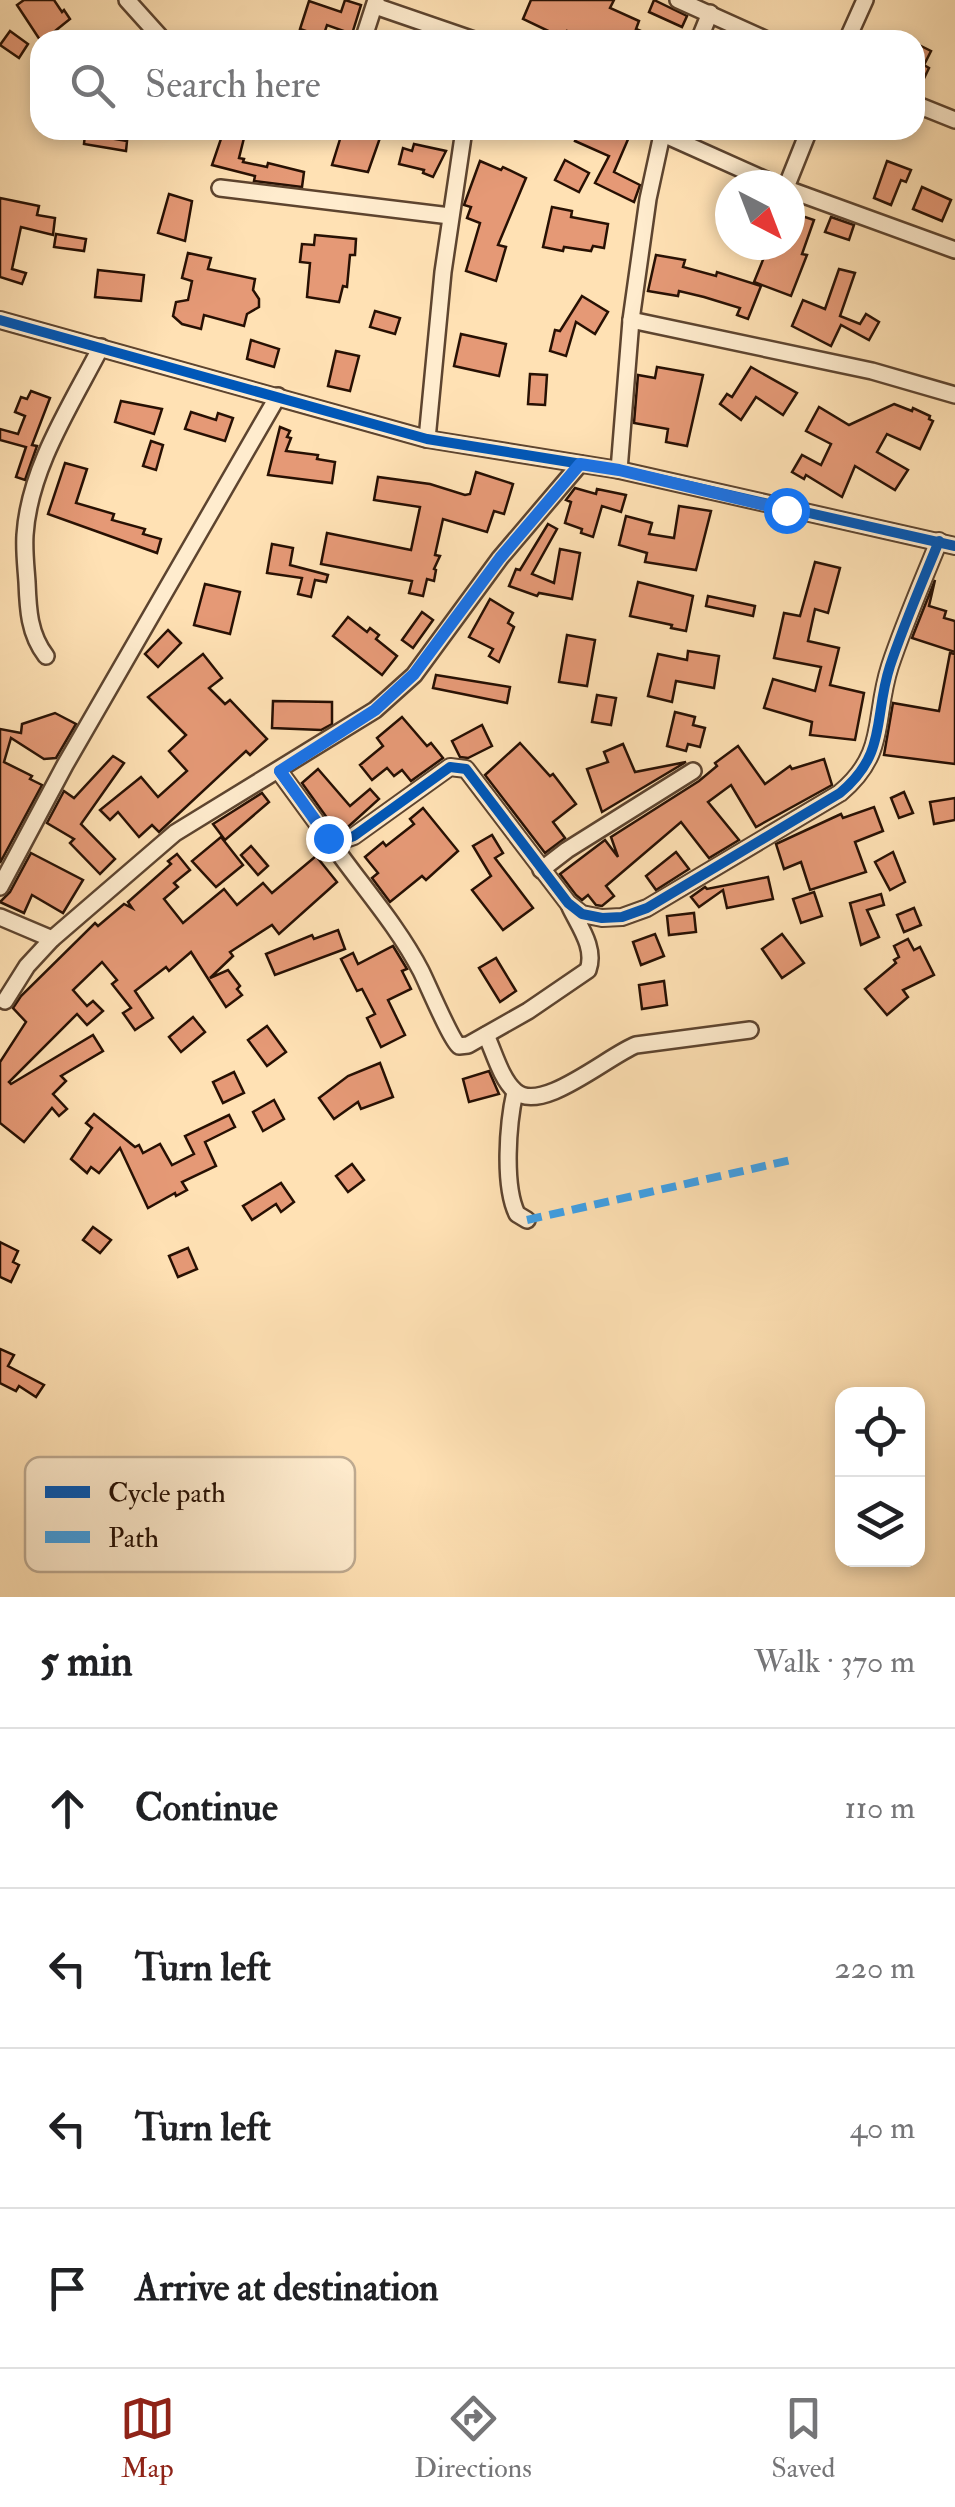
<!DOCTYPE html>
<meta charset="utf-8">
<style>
body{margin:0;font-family:"IM FELL Double Pica",serif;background:#f2f2f2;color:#202124}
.controls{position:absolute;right:30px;bottom:30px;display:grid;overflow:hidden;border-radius:20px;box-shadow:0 5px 15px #0003}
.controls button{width:90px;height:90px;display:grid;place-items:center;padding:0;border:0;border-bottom:2px solid #e0e0e0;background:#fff;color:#202124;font:50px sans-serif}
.compass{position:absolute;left:715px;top:170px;width:90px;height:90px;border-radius:50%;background:#fff;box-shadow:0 5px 15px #0003;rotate:138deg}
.stop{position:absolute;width:30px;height:30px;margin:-22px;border:8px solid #1a73e8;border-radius:50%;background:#fff}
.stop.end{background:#1a73e8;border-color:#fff;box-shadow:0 2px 10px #0008}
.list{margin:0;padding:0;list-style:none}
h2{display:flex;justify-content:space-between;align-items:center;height:130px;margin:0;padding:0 40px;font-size:42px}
h2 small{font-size:32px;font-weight:400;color:#757577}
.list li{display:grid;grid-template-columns:65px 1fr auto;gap:30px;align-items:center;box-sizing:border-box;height:160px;padding:0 40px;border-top:2px solid #e0e0e0}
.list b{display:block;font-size:38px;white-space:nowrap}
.list em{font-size:32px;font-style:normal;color:#757577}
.icon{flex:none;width:55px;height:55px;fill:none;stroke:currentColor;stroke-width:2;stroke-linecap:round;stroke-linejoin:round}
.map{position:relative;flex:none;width:955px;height:1597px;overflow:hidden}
.search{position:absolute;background:#fff;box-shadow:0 5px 15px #0003;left:30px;right:30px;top:30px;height:110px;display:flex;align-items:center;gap:25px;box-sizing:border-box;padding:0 35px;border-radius:30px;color:#757577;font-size:38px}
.sheet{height:770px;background:#fff}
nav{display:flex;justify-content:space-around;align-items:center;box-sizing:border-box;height:140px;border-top:2px solid #e0e0e0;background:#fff;font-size:28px;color:#757577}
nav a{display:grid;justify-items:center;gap:5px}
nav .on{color:#8f2418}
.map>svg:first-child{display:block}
.building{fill:#e59976;stroke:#271003;stroke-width:2.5}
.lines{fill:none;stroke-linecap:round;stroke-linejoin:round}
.minor-casing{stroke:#5d442f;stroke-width:20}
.minor{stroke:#ffecce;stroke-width:15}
.quiet{stroke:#3ea1e9;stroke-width:8;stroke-dasharray:15 8;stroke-linecap:butt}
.cycleway-casing{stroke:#ffecce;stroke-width:16}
.cycleway{stroke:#0057b8;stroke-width:10}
.route{stroke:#1a73e8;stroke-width:12}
.key{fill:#ffecce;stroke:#beaa91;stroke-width:2.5}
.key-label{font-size:28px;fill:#271003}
</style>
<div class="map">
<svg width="955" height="1597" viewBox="0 0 955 1597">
<rect width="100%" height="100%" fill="#ffe1b4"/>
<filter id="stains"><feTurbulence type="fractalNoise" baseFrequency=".002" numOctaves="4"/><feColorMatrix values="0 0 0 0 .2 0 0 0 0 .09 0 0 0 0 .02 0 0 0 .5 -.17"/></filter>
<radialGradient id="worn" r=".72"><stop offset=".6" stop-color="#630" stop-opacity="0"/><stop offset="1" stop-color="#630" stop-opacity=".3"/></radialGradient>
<g class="building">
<polygon points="24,0 54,0 62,12 64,10 70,19 55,31 61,40 40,40 17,5"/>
<polygon points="345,0 361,5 352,34 327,25 323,37 300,29 309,1 341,12"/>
<polygon points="531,0 614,0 610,8 639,21 636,29 662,40 583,40 567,31 563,38 523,19"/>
<polygon points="654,0 687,16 682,27 649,12"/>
<polygon points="10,31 28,44 19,58 0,45"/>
<polygon points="915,43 931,51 924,65 929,68 917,93"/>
<polygon points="224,130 246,130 239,158 244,159 243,162 267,167 268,163 304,172 302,187 254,181 255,176 212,165"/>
<polygon points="350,130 381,135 368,172 332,165 341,136 347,138"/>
<polygon points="580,130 632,130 614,172 640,185 634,202 595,183 609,156 575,141"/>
<polygon points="85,134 127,141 126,151 84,144"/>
<polygon points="414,144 446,151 433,177 423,173 424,170 399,164 403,148 412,151"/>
<polygon points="565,160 589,173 579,192 555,180"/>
<polygon points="480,161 501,170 503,167 526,178 498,245 506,247 496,281 466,271 480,223 467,218 471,207 464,205"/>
<polygon points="887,161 911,170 906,182 901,180 891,205 874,198"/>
<polygon points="922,187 951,200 942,221 913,209"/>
<polygon points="169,194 192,201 185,241 158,233"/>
<polygon points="0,198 39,206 37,215 55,218 53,235 21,227 12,269 26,273 22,284 0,277"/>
<polygon points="552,207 572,211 571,217 608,224 604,248 593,246 591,251 564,247 563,251 543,247"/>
<polygon points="790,212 814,220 802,254 807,255 791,296 754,282 769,245 790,245"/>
<polygon points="831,217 854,225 849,240 825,232"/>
<polygon points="56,234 86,239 84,251 54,247"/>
<polygon points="315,235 356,239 355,255 350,255 347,287 343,286 339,302 307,297 310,263 300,262 302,244 314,245"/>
<polygon points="188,253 211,258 208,269 255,279 253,290 259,299 259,307 247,314 244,326 204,315 201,329 182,324 173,316 176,302 188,300 192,281 182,278"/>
<polygon points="656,255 685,260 683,267 716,276 717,272 761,286 748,319 737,315 740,308 704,297 679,291 678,296 648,291"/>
<polygon points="839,269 855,273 840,316 860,324 866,314 879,322 869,340 841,325 831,346 792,326 803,300 825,309"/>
<polygon points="98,270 144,275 141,301 95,297"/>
<polygon points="582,296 608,312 595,334 576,322 566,356 550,351 555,330 560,331"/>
<polygon points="375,311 400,318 395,334 370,327"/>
<polygon points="461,334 506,344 499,376 454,366"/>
<polygon points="251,340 279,349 274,367 247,359"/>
<polygon points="336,351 359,356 350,391 328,386"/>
<polygon points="657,367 703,375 687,446 666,442 668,429 634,423 638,375 655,378"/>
<polygon points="751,367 797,393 783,415 756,397 741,420 720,404 727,394 732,397"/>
<polygon points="530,374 547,375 545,405 528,404"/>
<polygon points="31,391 50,398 32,445 37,446 25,480 16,477 26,447 0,440 0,429 18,434 25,416 15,412 21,397 27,399"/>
<polygon points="121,401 162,409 154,434 115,422"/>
<polygon points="894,404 912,411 913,408 930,416 929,419 933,421 920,449 887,434 877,452 908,470 895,490 855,466 842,497 806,475 804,479 792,472 802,455 821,465 831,444 806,431 819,407 849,425"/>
<polygon points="191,412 216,420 218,413 233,418 225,441 185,429"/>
<polygon points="280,427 290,431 287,437 291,438 286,451 318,455 317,459 335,462 332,483 268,475"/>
<polygon points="151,441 163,445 156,470 143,466"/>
<polygon points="65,463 87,469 76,503 114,514 112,520 145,529 143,534 161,539 157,553 48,514"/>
<polygon points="476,472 513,484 504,514 494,511 487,532 443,519 435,555 440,556 434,569 436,570 434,581 427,579 423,596 409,593 412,581 321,564 327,533 411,550 420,507 374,500 378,477 430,484 465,495 470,494"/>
<polygon points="575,488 596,494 597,489 626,495 621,512 602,506 593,537 581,533 582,529 565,523 571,502 566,500"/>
<polygon points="679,506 711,511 696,570 645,562 647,553 619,545 626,516 652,523 649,534 674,538"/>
<polygon points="548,524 557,529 532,574 554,583 560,549 580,553 572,599 539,593 537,596 509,586 516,569 520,570"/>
<polygon points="272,544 293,548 290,565 328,575 326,582 315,580 311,597 298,594 302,578 267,573"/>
<polygon points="815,562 840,568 828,613 815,609 808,641 839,648 830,685 864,693 855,740 810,735 812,722 764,708 773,679 815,691 821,667 774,658 784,613 800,616"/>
<polygon points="935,580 929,606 946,611 944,618 955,621 955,652 912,638"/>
<polygon points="638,582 693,596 686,631 671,628 672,625 630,616"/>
<polygon points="205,584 240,592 230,634 194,625"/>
<polygon points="708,596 755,606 753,616 706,606"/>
<polygon points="490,599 513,613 508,623 514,627 499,662 489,656 493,649 469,637"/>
<polygon points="422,612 433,620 413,648 402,640"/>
<polygon points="348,617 367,632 370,628 379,635 376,639 397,656 382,675 333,636"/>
<polygon points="168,630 181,643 158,667 145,654"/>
<polygon points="567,635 595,640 587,686 559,682"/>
<polygon points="688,651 719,656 714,688 676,681 672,702 648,696 658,654 687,660"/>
<polygon points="950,653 955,654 955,764 884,755 893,703 939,711"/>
<polygon points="203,654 222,678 209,688 225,704 230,700 267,739 250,755 246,751 159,832 152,825 139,837 118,812 110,820 100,810 141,777 158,797 187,771 169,751 186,735 148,697"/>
<polygon points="436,675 510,687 507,703 433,688"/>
<polygon points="597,695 616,698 611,725 592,722"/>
<polygon points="273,701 332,702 332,724 321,730 272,728"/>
<polygon points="675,712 695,717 693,725 705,728 700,747 688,744 686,751 667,746"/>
<polygon points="55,713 76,724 56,758 44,759 11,738 4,762 32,776 30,779 42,785 0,863 0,729 21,733 22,724"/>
<polygon points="402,717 427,746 431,743 443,758 411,781 402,770 394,776 387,768 372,780 360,765 383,746 377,738"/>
<polygon points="482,725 492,746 468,758 460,757 452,741"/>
<polygon points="520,743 550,776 553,774 576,804 553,822 565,838 545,853 485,775"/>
<polygon points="623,744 635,772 686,762 602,812 587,769 608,762 604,752"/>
<polygon points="738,746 765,784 790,766 792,769 824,759 832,785 756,827 731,785 708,802 739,840 709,858 681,822 606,886 614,896 602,906 596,905 588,895 582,900 576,895 560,874 605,840 618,857 611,837 699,781 717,766 715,763"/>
<polygon points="113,756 124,763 81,824 115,859 100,874 70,843 74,839 47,823 64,791 74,798"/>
<polygon points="318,769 350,806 370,789 379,799 349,826 335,829 302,783"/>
<polygon points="904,792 913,813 899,818 891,798"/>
<polygon points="262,793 269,802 225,840 213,824"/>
<polygon points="955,798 955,820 934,824 930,802"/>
<polygon points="874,807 883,831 855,842 866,872 810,890 801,862 784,869 776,844 841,814 843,818"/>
<polygon points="423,808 458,851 426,880 422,876 390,902 372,878 378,873 365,857 383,842 386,846 414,824 410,819"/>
<polygon points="492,835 503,853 495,858 533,908 503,930 472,890 491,876 473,846"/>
<polygon points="221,837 243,865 216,887 192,861"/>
<polygon points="251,846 268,866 258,875 241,855"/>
<polygon points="676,852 689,869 656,890 646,876"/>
<polygon points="893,852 905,882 890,890 875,862"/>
<polygon points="31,853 83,880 63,913 32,895 24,913 0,902 10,892"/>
<polygon points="177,854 190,870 174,883 178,887 164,899 183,923 224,889 237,905 263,883 272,893 316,856 337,882 279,934 272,925 230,952 233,956 210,978 228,970 240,986 237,989 242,995 226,1007 191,952 169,971 166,967 135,991 153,1018 135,1030 123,1013 131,1008 112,984 117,980 102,962 73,990 87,1006 93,1001 103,1011 87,1025 77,1014 9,1082 11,1084 93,1035 103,1051 61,1076 66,1081 53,1094 67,1109 59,1116 52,1108 24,1142 0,1123 0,1062 26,1022 13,1008 21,996 95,923 98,926 124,904 132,908 128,902 171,864 168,861"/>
<polygon points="768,877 773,899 727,908 723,890 699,907 691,897 705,887 707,889"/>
<polygon points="814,892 822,916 801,923 793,899"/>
<polygon points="881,894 884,905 867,910 879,937 861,945 850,903"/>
<polygon points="914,908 921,925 904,932 897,915"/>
<polygon points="694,913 696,932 669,935 667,916"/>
<polygon points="338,930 345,949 275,975 266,954 312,935 314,939"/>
<polygon points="655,934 664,956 641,965 633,942"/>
<polygon points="782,934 804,963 782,978 762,949"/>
<polygon points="908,939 914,950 920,947 934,975 903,990 908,997 887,1015 865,989 896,963 894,960 899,957 894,946"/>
<polygon points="393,946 407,969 402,971 411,989 388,1000 405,1035 381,1047 367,1018 375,1014 362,989 357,991 341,959 353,953 358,964"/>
<polygon points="496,958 516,991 500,1002 479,968"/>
<polygon points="664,981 667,1005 642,1009 639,985"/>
<polygon points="193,1017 205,1032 181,1052 169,1037"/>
<polygon points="267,1026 286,1052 267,1066 248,1040"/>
<polygon points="380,1063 393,1097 361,1109 358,1102 334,1119 319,1098 348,1076"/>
<polygon points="489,1071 499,1094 469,1102 463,1079"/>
<polygon points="234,1072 244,1093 223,1103 213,1082"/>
<polygon points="274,1100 284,1119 263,1131 253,1112"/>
<polygon points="94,1114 135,1147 139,1145 143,1153 160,1144 172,1165 194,1154 185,1136 229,1115 235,1127 205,1142 216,1166 182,1182 187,1190 176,1196 175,1193 148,1208 120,1148 99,1173 91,1167 87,1173 71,1159 92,1128 86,1123"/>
<polygon points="352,1164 364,1180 348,1192 336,1176"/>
<polygon points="281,1183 294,1202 281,1212 276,1204 252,1220 243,1206"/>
<polygon points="93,1227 111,1240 100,1253 83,1240"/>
<polygon points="0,1242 18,1251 13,1262 19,1265 11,1282 0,1277"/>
<polygon points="188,1248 197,1269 178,1277 169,1256"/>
<polygon points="0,1349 14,1355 8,1366 44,1385 36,1397 19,1386 16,1391 0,1383"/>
</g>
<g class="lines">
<defs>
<g id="minor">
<polyline points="127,0 163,40"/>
<polyline points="678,0 767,40"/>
<polyline points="375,6 474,40"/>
<polyline points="363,40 376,0"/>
<polyline points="699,40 710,13"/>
<polyline points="847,40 865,0"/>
<polyline points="915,104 955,120"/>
<polyline points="654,130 777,185"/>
<polyline points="787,185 809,130"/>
<polyline points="220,188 450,216"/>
<polyline points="790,190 955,250"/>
<polyline points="0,320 427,439 619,470 955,546"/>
<polyline points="631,320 872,371 955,395"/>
<polyline points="427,439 443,272 464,130"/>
<polyline points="619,470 631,320 648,199 663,130"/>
<path d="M46 656C29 634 28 609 27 582 26 567 24 551 25 535 29 469 71 405 101 347"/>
<path d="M279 771 328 838 337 842 354 836 450 767 466 769 568 903 582 914 602 918 622 917 647 908 840 793C888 753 873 718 890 666 904 624 922 583 939 541"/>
<path d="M328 838C359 883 396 923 421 971 428 985 451 1040 459 1046L468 1045 528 1011 588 970C596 948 579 926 570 907"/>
<polyline points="541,870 567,850 693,771"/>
<polyline points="0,887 65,765 278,396"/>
<polyline points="0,917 52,939"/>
<polyline points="5,1001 27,966 52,939 175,833 375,710 414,675 500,558 580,464"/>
<path d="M486 1035C494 1052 501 1079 515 1091 541 1115 609 1055 636 1045L750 1030"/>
<path d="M515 1092C508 1123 503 1185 517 1214L527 1220"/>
</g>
</defs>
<use href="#minor" class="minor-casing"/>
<use href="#minor" class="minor"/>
<polyline class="quiet" points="527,1220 791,1160"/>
<defs>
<g id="cycleway">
<polyline points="0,320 427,439 619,470 955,546"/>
<path d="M279 771 328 838 337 842 354 836 450 767 466 769 568 903 582 914 602 918 622 917 647 908 840 793C888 753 873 718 890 666 904 624 922 583 939 541"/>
</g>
</defs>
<use href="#cycleway" class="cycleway-casing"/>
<use href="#cycleway" class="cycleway"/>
</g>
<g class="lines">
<polyline class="route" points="328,838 280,771 375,710 414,674 500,558 580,464 619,470 786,510"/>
</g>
<rect x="25" y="1457" width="330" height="115" rx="15" class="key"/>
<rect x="45" y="1486" width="45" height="12" fill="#0057b8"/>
<rect x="45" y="1531" width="45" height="12" fill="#3ea1e9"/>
<g class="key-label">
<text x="108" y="1502">Cycle path</text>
<text x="108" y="1547">Path</text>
</g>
<rect width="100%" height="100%" filter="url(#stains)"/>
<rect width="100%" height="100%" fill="url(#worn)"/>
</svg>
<div class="controls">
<button><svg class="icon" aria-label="locate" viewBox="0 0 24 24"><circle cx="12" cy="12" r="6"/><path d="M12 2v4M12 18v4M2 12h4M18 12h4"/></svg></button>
<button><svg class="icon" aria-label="layers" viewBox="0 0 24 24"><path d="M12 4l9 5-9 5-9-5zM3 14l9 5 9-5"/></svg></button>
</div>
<svg class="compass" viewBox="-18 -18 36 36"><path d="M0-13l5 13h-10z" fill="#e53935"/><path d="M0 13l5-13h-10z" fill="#757577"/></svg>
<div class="stop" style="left:786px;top:510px"></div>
<div class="stop end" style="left:328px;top:838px"></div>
<div class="search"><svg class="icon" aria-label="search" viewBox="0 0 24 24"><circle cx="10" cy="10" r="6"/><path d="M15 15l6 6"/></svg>Search here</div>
</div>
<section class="sheet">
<h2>5 min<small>Walk · 370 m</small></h2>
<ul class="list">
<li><svg class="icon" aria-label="ahead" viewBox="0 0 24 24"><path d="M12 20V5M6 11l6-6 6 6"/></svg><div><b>Continue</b></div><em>110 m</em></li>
<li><svg class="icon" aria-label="left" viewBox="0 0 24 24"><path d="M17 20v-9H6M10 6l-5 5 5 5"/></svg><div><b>Turn left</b></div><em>220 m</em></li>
<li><svg class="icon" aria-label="left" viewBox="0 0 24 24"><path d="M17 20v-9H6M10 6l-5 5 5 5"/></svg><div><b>Turn left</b></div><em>40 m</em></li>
<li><svg class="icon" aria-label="arrive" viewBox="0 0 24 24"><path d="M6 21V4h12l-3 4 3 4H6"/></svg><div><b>Arrive at destination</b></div></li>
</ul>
</section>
<nav>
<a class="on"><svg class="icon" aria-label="map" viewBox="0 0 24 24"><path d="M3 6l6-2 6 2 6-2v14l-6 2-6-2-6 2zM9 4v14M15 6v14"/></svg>Map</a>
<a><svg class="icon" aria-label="directions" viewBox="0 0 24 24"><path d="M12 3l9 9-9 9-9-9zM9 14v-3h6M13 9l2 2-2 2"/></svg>Directions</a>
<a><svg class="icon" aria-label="saved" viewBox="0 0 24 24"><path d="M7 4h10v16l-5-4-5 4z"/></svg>Saved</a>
</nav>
